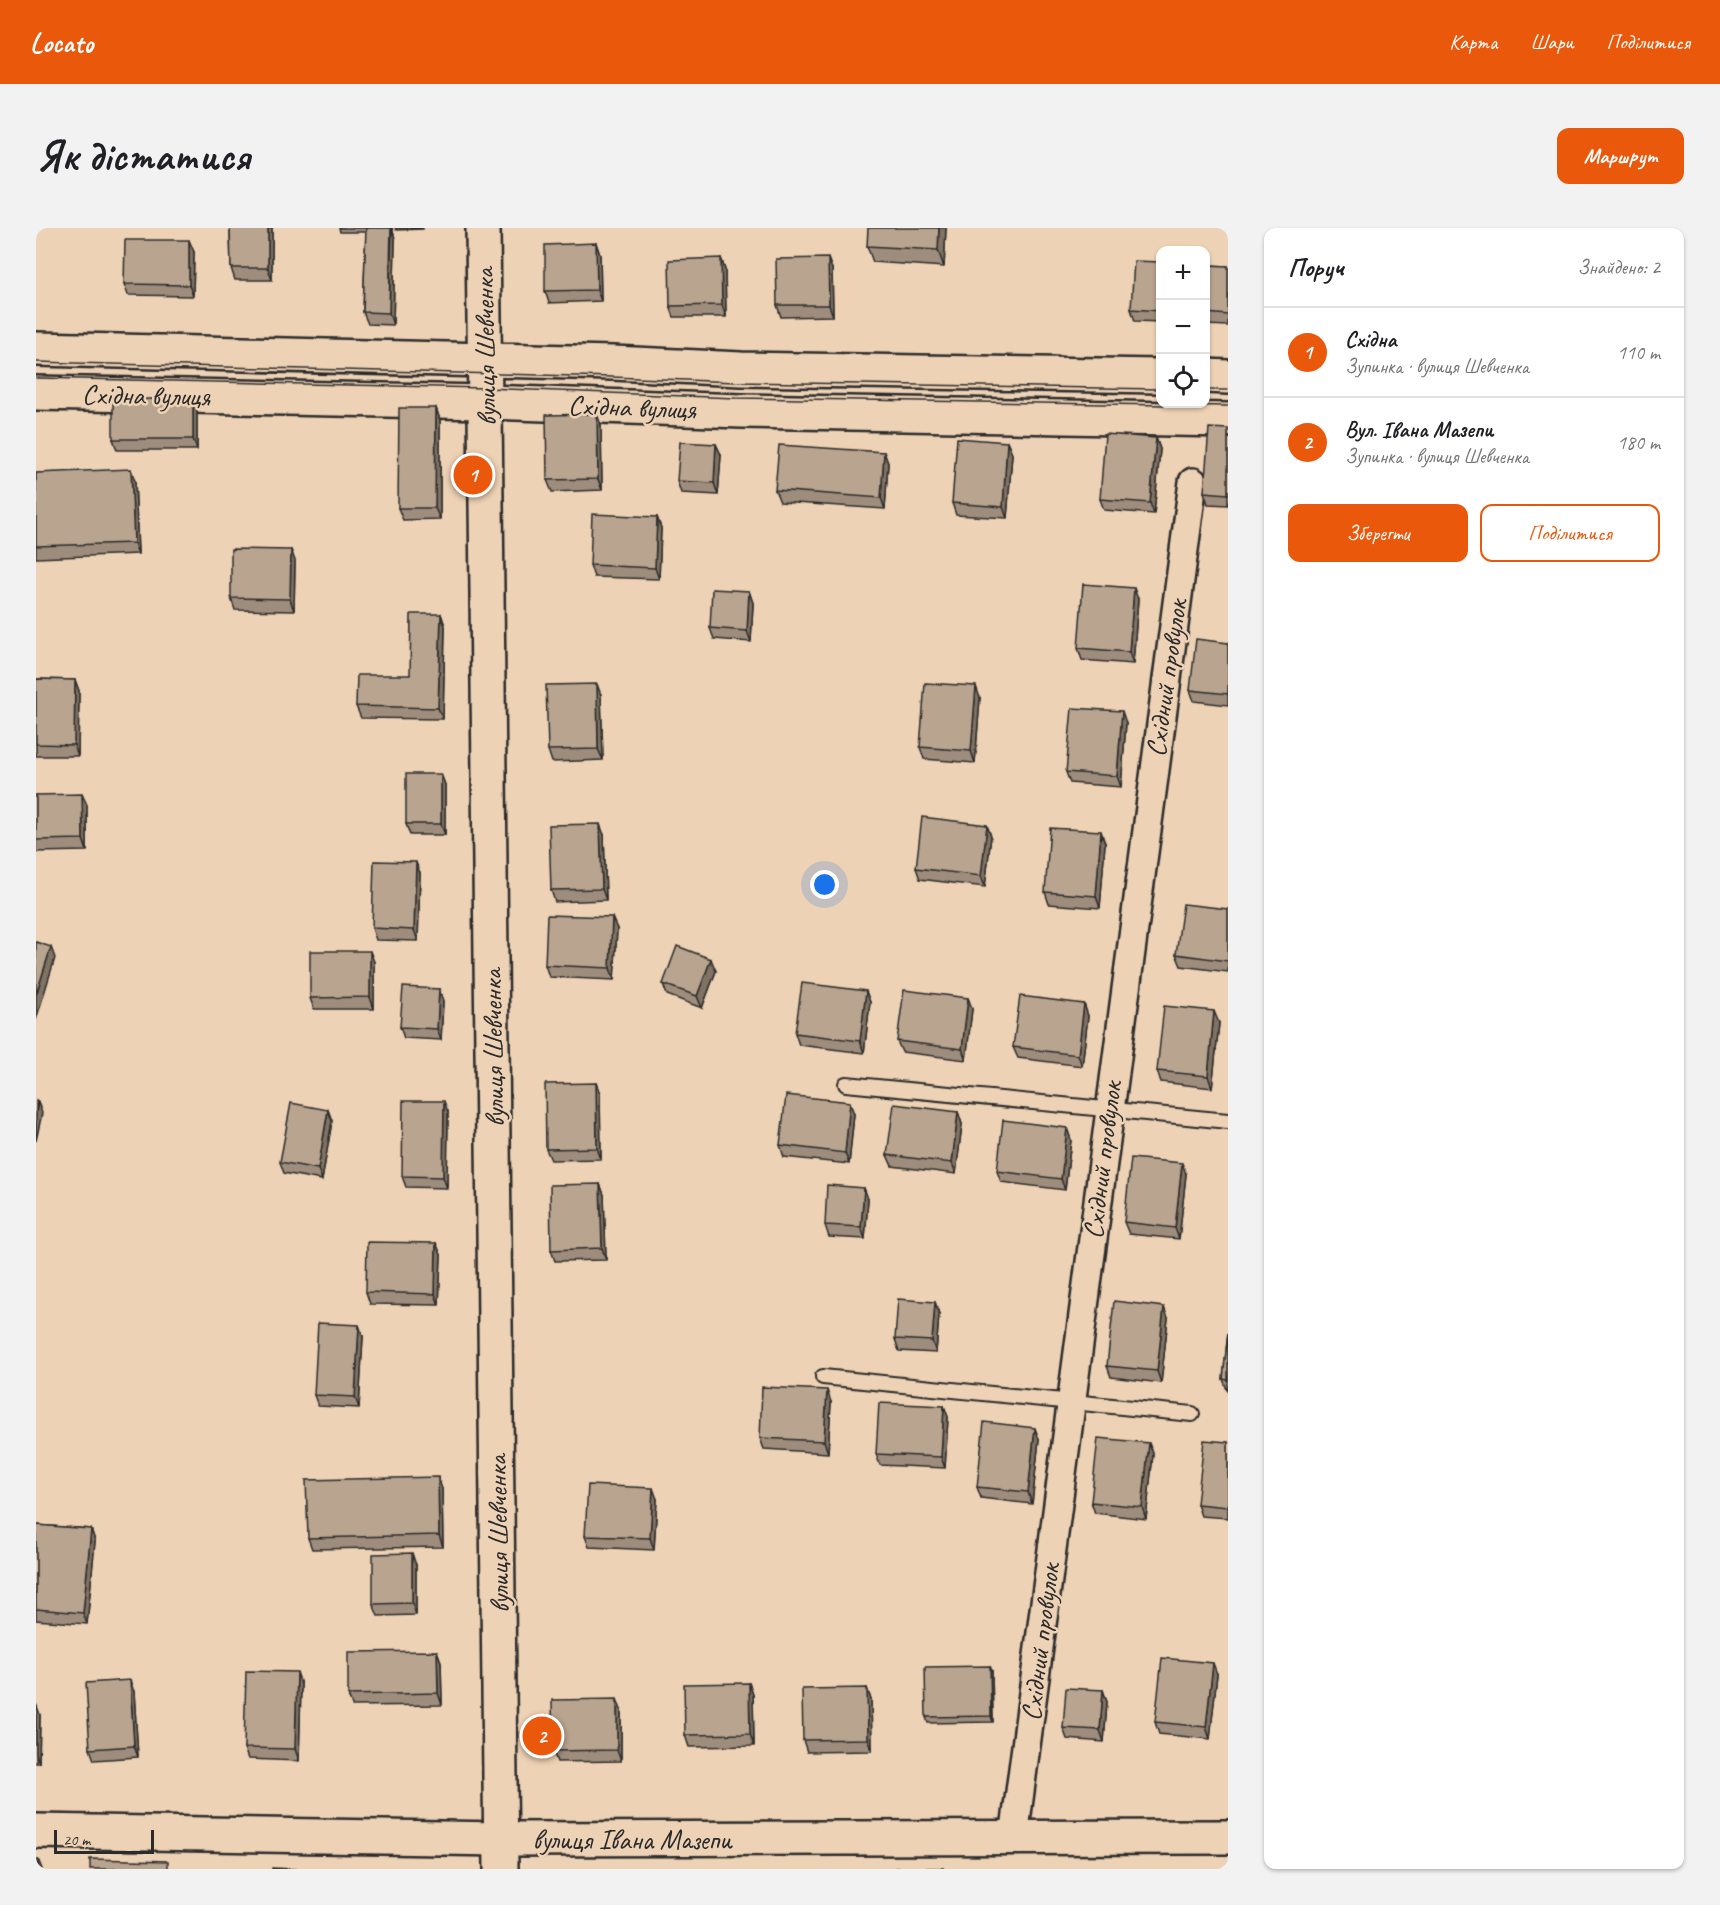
<!DOCTYPE html>
<html lang="uk">
<meta charset="utf-8">
<style>
body{margin:0;font-family:Caveat,sans-serif;background:#f2f2f2;color:#202124}
.controls{position:absolute;right:18px;top:18px;display:grid;overflow:hidden;border-radius:12px;box-shadow:0 2px 4px #0004}
.controls button{width:54px;height:54px;display:grid;place-items:center;padding:0;border:0;border-bottom:2px solid #e0e0e0;background:#fff;color:#202124;font:30px sans-serif}
.scale{position:absolute;left:18px;bottom:15px;width:100px;box-sizing:border-box;padding-left:6px;border:3px solid #2b2b2b;border-top:0;font-size:16px;line-height:21px;white-space:nowrap;color:#2b2b2b;-webkit-text-stroke:4px #eed2b5;paint-order:stroke}
.you{position:absolute;left:789px;top:657px;width:21px;height:21px;margin:-15px;border:4px solid #fff;border-radius:50%;background:#1a73e8;box-shadow:0 0 0 9px #1a73e833}
.badge{display:grid;place-items:center;width:39px;height:39px;border-radius:50%;background:#ea580c;color:#fff;font-size:20px;font-weight:700}
.pin{position:absolute;translate:-50% -50%;border:3px solid #fff;box-shadow:0 2px 6px #0006}
.list{margin:0;padding:0;list-style:none}
h2{display:flex;justify-content:space-between;align-items:center;height:78px;margin:0;padding:0 24px;font-size:26px}
h2 small{font-size:20px;font-weight:400;color:#757577}
.list li{display:grid;grid-template-columns:39px 1fr auto;gap:18px;align-items:center;box-sizing:border-box;height:90px;padding:0 24px;border-top:2px solid #e0e0e0}
.list b{display:block;font-size:22px;white-space:nowrap}
.list p{margin:0;font-size:20px;white-space:nowrap;color:#757577}
.list em{font-size:20px;font-style:normal;color:#757577}
.actions{display:flex;gap:12px;padding:18px 24px}
.actions a{flex:1;padding:14px 0;border:2px solid #ea580c;border-radius:12px;text-align:center;font-size:21px;color:#ea580c}
.actions .main{background:#ea580c;color:#fff}
.icon{flex:none;width:33px;height:33px;fill:none;stroke:currentColor;stroke-width:2;stroke-linecap:round;stroke-linejoin:round}
.map{position:relative;flex:none;width:1192px;height:1641px;overflow:hidden;border-radius:12px}
header{display:flex;align-items:center;gap:36px;box-sizing:border-box;height:84px;padding:0 30px;background:#ea580c;color:#fff}
header strong{font-size:28px}
nav{display:flex;gap:33px;margin-inline-start:auto;font-size:21px}
.intro{display:flex;align-items:center;justify-content:space-between;box-sizing:border-box;height:144px;padding:0 36px}
h1{margin:0;font-size:42px}
.button{padding:15px 27px;border-radius:12px;background:#ea580c;color:#fff;font-size:21px;font-weight:700}
main{display:flex;gap:36px;padding:0 36px}
aside{flex:1;background:#fff;border-radius:12px;box-shadow:0 2px 4px #0004}
.map>svg:first-child{display:block}
.lines{fill:none;stroke-linecap:round;stroke-linejoin:round}
.lane-casing{stroke:#2b2b2b;stroke-width:18}
.street-casing{stroke:#2b2b2b;stroke-width:32}
.secondary-casing{stroke:#2b2b2b;stroke-width:38}
.lane{stroke:#eed2b5;stroke-width:14}
.street{stroke:#eed2b5;stroke-width:27}
.secondary{stroke:#eed2b5;stroke-width:33}
.tram{stroke:#2b2b2b;stroke-width:1.5}
.wall{fill:#9e8d7b;stroke:#2b2b2b;stroke-width:1.5}
.shaded-wall{fill:#817364;stroke:#2b2b2b;stroke-width:1.5}
.building{fill:#b8a48f;stroke:#2b2b2b;stroke-width:1.5}
.labels{text-anchor:middle;dominant-baseline:central;stroke-width:5;stroke-linejoin:round;paint-order:stroke}
.street-label{font-size:28px;fill:#2b2b2b;stroke:#eed2b5}
</style>
<header>
<strong>Locato</strong>
<nav><a>Карта</a><a>Шари</a><a>Поділитися</a></nav>
</header>
<div class="intro"><h1>Як дістатися</h1><a class="button">Маршрут</a></div>
<main>
<div class="map">
<svg width="1192" height="1641" viewBox="0 0 1192 1641">
<rect width="100%" height="100%" fill="#eed2b5"/>
<filter id="ink" filterUnits="userSpaceOnUse"><feTurbulence type="fractalNoise" baseFrequency=".0167" numOctaves="2"/><feDisplacementMap in="SourceGraphic" scale="12" xChannelSelector="R" yChannelSelector="G"/><feConvolveMatrix kernelMatrix="1 2 1 2 8 2 1 2 1" color-interpolation-filters="sRGB"/></filter>
<g filter="url(#ink)">
<g class="lines">
<defs>
<g id="lane">
<polyline points="810,856 1192,893"/>
<polyline points="787,1149 1156,1186"/>
</g>
<polyline id="street" points="978,1609 1157,254"/>
<g id="secondary">
<polyline points="447,0 465,1641"/>
<polyline points="0,121 577,135 705,141 1124,148"/>
<polyline points="1170,148 1192,149"/>
<polyline points="0,165 450,174 706,183 1192,192"/>
<polyline points="0,1603 465,1611 1192,1609"/>
</g>
</defs>
<use href="#lane" class="lane-casing"/>
<use href="#street" class="street-casing"/>
<use href="#secondary" class="secondary-casing"/>
<use href="#lane" class="lane"/>
<use href="#street" class="street"/>
<use href="#secondary" class="secondary"/>
<g class="tram">
<polyline points="0,134 576,149 699,154 1124,161"/>
<polyline points="0,150 449,160 699,170 1192,178"/>
<polyline points="1170,162 1192,162"/>
</g>
</g>
<g class="wall">
<polygon points="194,0 236,0 236,52 199,52 195,40"/>
<polygon points="303,0 356,0 359,11 357,97 332,96 327,84 330,4 304,4"/>
<polygon points="359,0 387,0 387,1 360,2"/>
<polygon points="910,0 908,39 837,34 831,18"/>
<polygon points="560,15 564,27 565,73 513,75 509,63"/>
<polygon points="158,24 157,68 92,67 88,56"/>
<polygon points="685,30 689,42 690,89 638,89 634,78"/>
<polygon points="1125,34 1125,94 1099,93 1095,81"/>
<polygon points="1170,37 1192,38 1192,98 1170,97"/>
<polygon points="796,41 797,88 745,89 741,77"/>
<polygon points="157,171 161,182 161,222 81,222 77,211"/>
<polygon points="400,180 404,192 404,291 367,292 362,280"/>
<polygon points="565,197 566,262 516,264 511,252"/>
<polygon points="1192,201 1192,277 1172,276 1168,264"/>
<polygon points="1120,210 1124,221 1118,286 1068,282 1064,271"/>
<polygon points="971,214 976,226 971,290 920,287 916,275"/>
<polygon points="680,216 685,227 682,267 645,265 641,253"/>
<polygon points="848,224 852,235 849,281 744,274 739,262"/>
<polygon points="0,245 99,253 102,326 0,330"/>
<polygon points="621,289 625,300 623,351 558,349 554,337"/>
<polygon points="255,322 259,333 258,383 199,382 195,370"/>
<polygon points="713,363 717,375 715,414 678,411 674,400"/>
<polygon points="1102,371 1097,436 1046,432 1042,420"/>
<polygon points="405,386 409,398 407,491 325,490 320,478 374,447"/>
<polygon points="1192,415 1192,477 1158,473 1154,462"/>
<polygon points="0,451 39,452 43,463 42,528 0,528"/>
<polygon points="565,467 567,532 516,534 512,522"/>
<polygon points="944,470 939,535 888,531 884,519"/>
<polygon points="1090,495 1085,559 1034,555 1030,544"/>
<polygon points="405,546 409,557 409,607 374,607 370,596"/>
<polygon points="0,567 51,577 51,623 0,624"/>
<polygon points="568,607 570,672 519,674 515,662"/>
<polygon points="955,608 949,659 884,651 880,640"/>
<polygon points="1069,615 1064,680 1013,676 1009,664"/>
<polygon points="384,645 382,713 340,712 336,700"/>
<polygon points="1192,681 1192,744 1145,738 1140,726"/>
<polygon points="581,701 578,752 513,749 509,737"/>
<polygon points="338,734 338,781 278,781 274,770"/>
<polygon points="680,743 666,780 631,767 627,756"/>
<polygon points="403,761 407,773 405,812 368,810 364,799"/>
<polygon points="932,770 936,781 930,832 866,824 861,813"/>
<polygon points="834,774 828,825 763,817 759,805"/>
<polygon points="1048,776 1052,788 1046,838 982,830 977,819"/>
<polygon points="1183,795 1176,860 1125,854 1121,843"/>
<polygon points="560,855 564,866 565,931 515,932 510,921"/>
<polygon points="292,882 296,893 286,952 248,945 244,934"/>
<polygon points="412,884 411,960 370,959 366,948"/>
<polygon points="922,884 926,896 920,946 856,938 851,927"/>
<polygon points="818,886 813,936 748,929 744,917"/>
<polygon points="1031,900 1035,912 1029,962 965,954 961,943"/>
<polygon points="1150,946 1143,1011 1093,1006 1088,994"/>
<polygon points="564,956 568,967 570,1032 519,1033 515,1022"/>
<polygon points="828,960 832,971 829,1011 793,1009 789,997"/>
<polygon points="400,1015 405,1027 403,1077 334,1076 330,1064"/>
<polygon points="899,1074 903,1086 900,1125 863,1123 859,1111"/>
<polygon points="1132,1090 1125,1155 1075,1149 1071,1138"/>
<polygon points="1192,1104 1192,1163 1191,1162 1187,1151"/>
<polygon points="327,1108 323,1180 282,1178 278,1167"/>
<polygon points="795,1174 792,1225 728,1221 724,1210"/>
<polygon points="908,1178 912,1189 909,1240 844,1237 840,1226"/>
<polygon points="1003,1211 996,1276 945,1270 941,1259"/>
<polygon points="1192,1214 1192,1290 1165,1288 1161,1276"/>
<polygon points="1117,1226 1110,1291 1059,1285 1055,1274"/>
<polygon points="406,1261 407,1319 276,1321 272,1310"/>
<polygon points="621,1271 618,1322 553,1319 549,1308"/>
<polygon points="0,1297 55,1301 59,1313 51,1396 0,1392"/>
<polygon points="380,1337 380,1387 342,1388 337,1376"/>
<polygon points="401,1423 405,1434 406,1477 316,1478 312,1467"/>
<polygon points="954,1438 956,1443 957,1494 892,1495 890,1489"/>
<polygon points="1181,1446 1174,1511 1123,1506 1119,1494"/>
<polygon points="713,1455 717,1467 718,1518 653,1519 649,1507"/>
<polygon points="265,1456 263,1533 212,1531 208,1520"/>
<polygon points="831,1460 835,1472 836,1523 771,1524 767,1512"/>
<polygon points="1067,1462 1071,1474 1068,1514 1031,1511 1027,1500"/>
<polygon points="98,1464 102,1529 58,1532 54,1521"/>
<polygon points="0,1476 4,1487 3,1535 0,1535"/>
<polygon points="585,1482 585,1533 521,1534 517,1523"/>
</g>
<g class="shaded-wall">
<polygon points="232,0 236,0 236,52 232,40"/>
<polygon points="356,0 359,11 357,97 353,85"/>
<polygon points="903,0 910,0 908,39 902,22"/>
<polygon points="153,12 158,24 157,68 153,57"/>
<polygon points="560,15 564,27 565,73 561,62"/>
<polygon points="685,30 689,42 690,89 686,77"/>
<polygon points="792,30 796,41 797,88 793,77"/>
<polygon points="157,171 161,182 161,222 157,211"/>
<polygon points="400,180 404,192 404,291 399,280"/>
<polygon points="561,186 565,197 566,262 562,251"/>
<polygon points="1120,210 1124,221 1118,286 1114,275"/>
<polygon points="971,214 976,226 971,290 967,279"/>
<polygon points="680,216 685,227 682,267 678,255"/>
<polygon points="848,224 852,235 849,281 845,270"/>
<polygon points="95,241 99,253 102,326 98,315"/>
<polygon points="621,289 625,300 623,351 619,340"/>
<polygon points="255,322 259,333 258,383 254,371"/>
<polygon points="1098,360 1102,371 1097,436 1093,424"/>
<polygon points="713,363 717,375 715,414 711,403"/>
<polygon points="405,386 409,398 407,491 402,480"/>
<polygon points="39,452 43,463 42,528 38,517"/>
<polygon points="561,456 565,467 567,532 562,521"/>
<polygon points="940,458 944,470 939,535 935,523"/>
<polygon points="1086,483 1090,495 1085,559 1081,548"/>
<polygon points="405,546 409,557 409,607 405,596"/>
<polygon points="46,566 51,577 51,623 47,611"/>
<polygon points="564,596 568,607 570,672 566,661"/>
<polygon points="951,597 955,608 949,659 945,648"/>
<polygon points="1065,603 1069,615 1064,680 1060,668"/>
<polygon points="380,634 384,645 382,713 378,702"/>
<polygon points="576,689 581,701 578,752 574,740"/>
<polygon points="15,719 19,730 0,792 0,767"/>
<polygon points="334,723 338,734 338,781 334,769"/>
<polygon points="675,731 680,743 666,780 661,768"/>
<polygon points="403,761 407,773 405,812 401,801"/>
<polygon points="830,763 834,774 828,825 824,813"/>
<polygon points="932,770 936,781 930,832 926,821"/>
<polygon points="1048,776 1052,788 1046,838 1042,827"/>
<polygon points="1178,783 1183,795 1176,860 1172,848"/>
<polygon points="560,855 564,866 565,931 561,920"/>
<polygon points="408,873 412,884 411,960 407,949"/>
<polygon points="2,874 6,885 0,913 0,884"/>
<polygon points="814,874 818,886 813,936 809,925"/>
<polygon points="292,882 296,893 286,952 282,941"/>
<polygon points="922,884 926,896 920,946 916,935"/>
<polygon points="1031,900 1035,912 1029,962 1025,951"/>
<polygon points="1146,935 1150,946 1143,1011 1139,1000"/>
<polygon points="564,956 568,967 570,1032 566,1020"/>
<polygon points="828,960 832,971 829,1011 825,999"/>
<polygon points="400,1015 405,1027 403,1077 399,1066"/>
<polygon points="899,1074 903,1086 900,1125 896,1113"/>
<polygon points="1128,1079 1132,1090 1125,1155 1121,1143"/>
<polygon points="323,1097 327,1108 323,1180 319,1169"/>
<polygon points="791,1162 795,1174 792,1225 788,1213"/>
<polygon points="908,1178 912,1189 909,1240 905,1229"/>
<polygon points="999,1200 1003,1211 996,1276 992,1264"/>
<polygon points="1113,1215 1117,1226 1110,1291 1106,1279"/>
<polygon points="402,1249 406,1261 407,1319 403,1307"/>
<polygon points="617,1260 621,1271 618,1322 614,1310"/>
<polygon points="55,1301 59,1313 51,1396 47,1385"/>
<polygon points="376,1325 380,1337 380,1387 376,1375"/>
<polygon points="401,1423 405,1434 406,1477 402,1465"/>
<polygon points="1177,1435 1181,1446 1174,1511 1170,1499"/>
<polygon points="954,1438 956,1443 957,1494 955,1488"/>
<polygon points="261,1444 265,1456 263,1533 259,1521"/>
<polygon points="94,1452 98,1464 102,1529 98,1518"/>
<polygon points="713,1455 717,1467 718,1518 714,1506"/>
<polygon points="831,1460 835,1472 836,1523 832,1511"/>
<polygon points="1067,1462 1071,1474 1068,1514 1064,1502"/>
<polygon points="581,1471 585,1482 585,1533 581,1522"/>
<polygon points="0,1476 4,1487 3,1535 0,1525"/>
<polygon points="2,1631 6,1641 2,1641"/>
</g>
<g class="building">
<polygon points="194,0 232,0 232,40 195,40"/>
<polygon points="330,0 355,0 353,85 327,84"/>
<polygon points="832,0 903,0 902,22 831,18"/>
<polygon points="89,12 153,12 153,57 88,56"/>
<polygon points="560,15 561,62 509,63 509,17"/>
<polygon points="685,30 686,77 634,78 633,32"/>
<polygon points="792,30 793,77 741,77 740,31"/>
<polygon points="1098,33 1125,34 1125,83 1095,81"/>
<polygon points="1170,37 1192,38 1192,87 1170,85"/>
<rect x="77" y="171" width="80" height="40"/>
<polygon points="363,180 400,180 399,280 362,280"/>
<polygon points="561,186 562,251 511,252 510,187"/>
<polygon points="1173,200 1192,201 1192,266 1168,264"/>
<polygon points="1069,206 1120,210 1114,275 1064,271"/>
<polygon points="921,210 971,214 967,279 916,275"/>
<polygon points="644,214 680,216 678,255 641,253"/>
<polygon points="743,217 848,224 845,270 739,262"/>
<polygon points="95,241 98,315 0,318 0,245"/>
<polygon points="556,286 621,289 619,340 554,337"/>
<polygon points="195,321 255,322 254,371 195,370"/>
<polygon points="1047,356 1098,360 1093,424 1042,420"/>
<polygon points="676,361 713,363 711,403 674,400"/>
<polygon points="375,386 405,386 402,480 320,478 321,447 374,447"/>
<polygon points="1160,411 1192,415 1192,466 1154,462"/>
<polygon points="0,451 39,452 38,517 0,516"/>
<polygon points="889,455 940,458 935,523 884,519"/>
<polygon points="561,456 562,521 512,522 510,457"/>
<polygon points="1036,480 1086,483 1081,548 1030,544"/>
<rect x="370" y="546" width="35" height="50"/>
<polygon points="46,566 47,611 0,612 0,567"/>
<polygon points="886,589 951,597 945,648 880,640"/>
<polygon points="564,596 566,661 515,662 513,597"/>
<polygon points="1014,600 1065,603 1060,668 1009,664"/>
<polygon points="338,633 380,634 378,702 336,700"/>
<polygon points="1147,676 1192,681 1192,733 1140,726"/>
<polygon points="511,687 576,689 574,740 509,737"/>
<polygon points="0,714 15,719 0,767"/>
<polygon points="641,718 675,731 661,768 627,756"/>
<polygon points="274,723 334,723 334,769 274,770"/>
<polygon points="766,755 830,763 824,813 759,805"/>
<polygon points="367,759 403,761 401,801 364,799"/>
<polygon points="868,762 932,770 926,821 861,813"/>
<polygon points="984,768 1048,776 1042,827 977,819"/>
<polygon points="1128,778 1178,783 1172,848 1121,843"/>
<polygon points="560,855 561,920 510,921 509,856"/>
<polygon points="750,867 814,874 809,925 744,917"/>
<polygon points="0,873 2,874 0,884"/>
<polygon points="367,873 408,873 407,949 366,948"/>
<polygon points="255,875 292,882 282,941 244,934"/>
<polygon points="858,876 922,884 916,935 851,927"/>
<polygon points="967,892 1031,900 1025,951 961,943"/>
<polygon points="1095,930 1146,935 1139,1000 1088,994"/>
<polygon points="564,956 566,1020 515,1022 514,957"/>
<polygon points="791,957 828,960 825,999 789,997"/>
<polygon points="331,1014 400,1015 399,1066 330,1064"/>
<polygon points="862,1071 899,1074 896,1113 859,1111"/>
<polygon points="1078,1073 1128,1079 1121,1143 1071,1138"/>
<polygon points="282,1095 323,1097 319,1169 278,1167"/>
<polygon points="1192,1104 1192,1152 1187,1151"/>
<polygon points="726,1159 791,1162 788,1213 724,1210"/>
<polygon points="843,1175 908,1178 905,1229 840,1226"/>
<polygon points="948,1194 999,1200 992,1264 941,1259"/>
<polygon points="1062,1210 1113,1215 1106,1279 1055,1274"/>
<polygon points="1168,1212 1192,1214 1192,1279 1161,1276"/>
<polygon points="402,1249 403,1307 272,1310 270,1252"/>
<polygon points="552,1257 617,1260 614,1310 549,1308"/>
<polygon points="0,1297 55,1301 47,1385 0,1381"/>
<polygon points="376,1325 376,1375 337,1376 337,1326"/>
<polygon points="401,1423 402,1465 312,1467 312,1424"/>
<polygon points="1126,1430 1177,1435 1170,1499 1119,1494"/>
<polygon points="954,1438 955,1488 890,1489 889,1439"/>
<polygon points="210,1443 261,1444 259,1521 208,1520"/>
<polygon points="94,1452 98,1518 54,1521 50,1455"/>
<polygon points="713,1455 714,1506 649,1507 648,1456"/>
<polygon points="831,1460 832,1511 767,1512 766,1461"/>
<polygon points="1030,1460 1067,1462 1064,1502 1027,1500"/>
<polygon points="581,1471 581,1522 517,1523 516,1472"/>
<rect x="0" y="1631" width="2" height="10"/>
<polygon points="54,1631 132,1633 132,1641 54,1641"/>
<polygon points="236,1640 261,1641 236,1641"/>
<rect x="860" y="1640" width="47" height="1"/>
</g>
</g>
<g class="labels">
<g class="street-label">
<text transform="translate(449 119) rotate(-91)">вулиця Шевченка</text>
<text transform="translate(110 167) rotate(1)">Східна вулиця</text>
<text transform="translate(596 179) rotate(2)">Східна вулиця</text>
<text transform="translate(1130 450) rotate(-82)">Східний провулок</text>
<text transform="translate(457 820) rotate(-91)">вулиця Шевченка</text>
<text transform="translate(1066 932) rotate(-83)">Східний провулок</text>
<text transform="translate(462 1306) rotate(-91)">вулиця Шевченка</text>
<text transform="translate(1004 1414) rotate(-83)">Східний провулок</text>
<text x="596" y="1611">вулиця Івана Мазепи</text>
</g>
</g>
</svg>
<div class="controls">
<button>+</button>
<button>−</button>
<button><svg class="icon" aria-label="locate" viewBox="0 0 24 24"><circle cx="12" cy="12" r="6"/><path d="M12 2v4M12 18v4M2 12h4M18 12h4"/></svg></button>
</div>
<div class="scale">20 m</div>
<div class="you"></div>
<div class="pin badge" style="left:437px;top:247px">1</div>
<div class="pin badge" style="left:506px;top:1508px">2</div>
</div>
<aside>
<h2>Поруч<small>Знайдено: 2</small></h2>
<ul class="list">
<li><span class="badge">1</span><div><b>Східна</b><p>Зупинка · вулиця Шевченка</p></div><em>110 m</em></li>
<li><span class="badge">2</span><div><b>Вул. Івана Мазепи</b><p>Зупинка · вулиця Шевченка</p></div><em>180 m</em></li>
</ul>
<div class="actions"><a class="main">Зберегти</a><a>Поділитися</a></div>
</aside>
</main>
